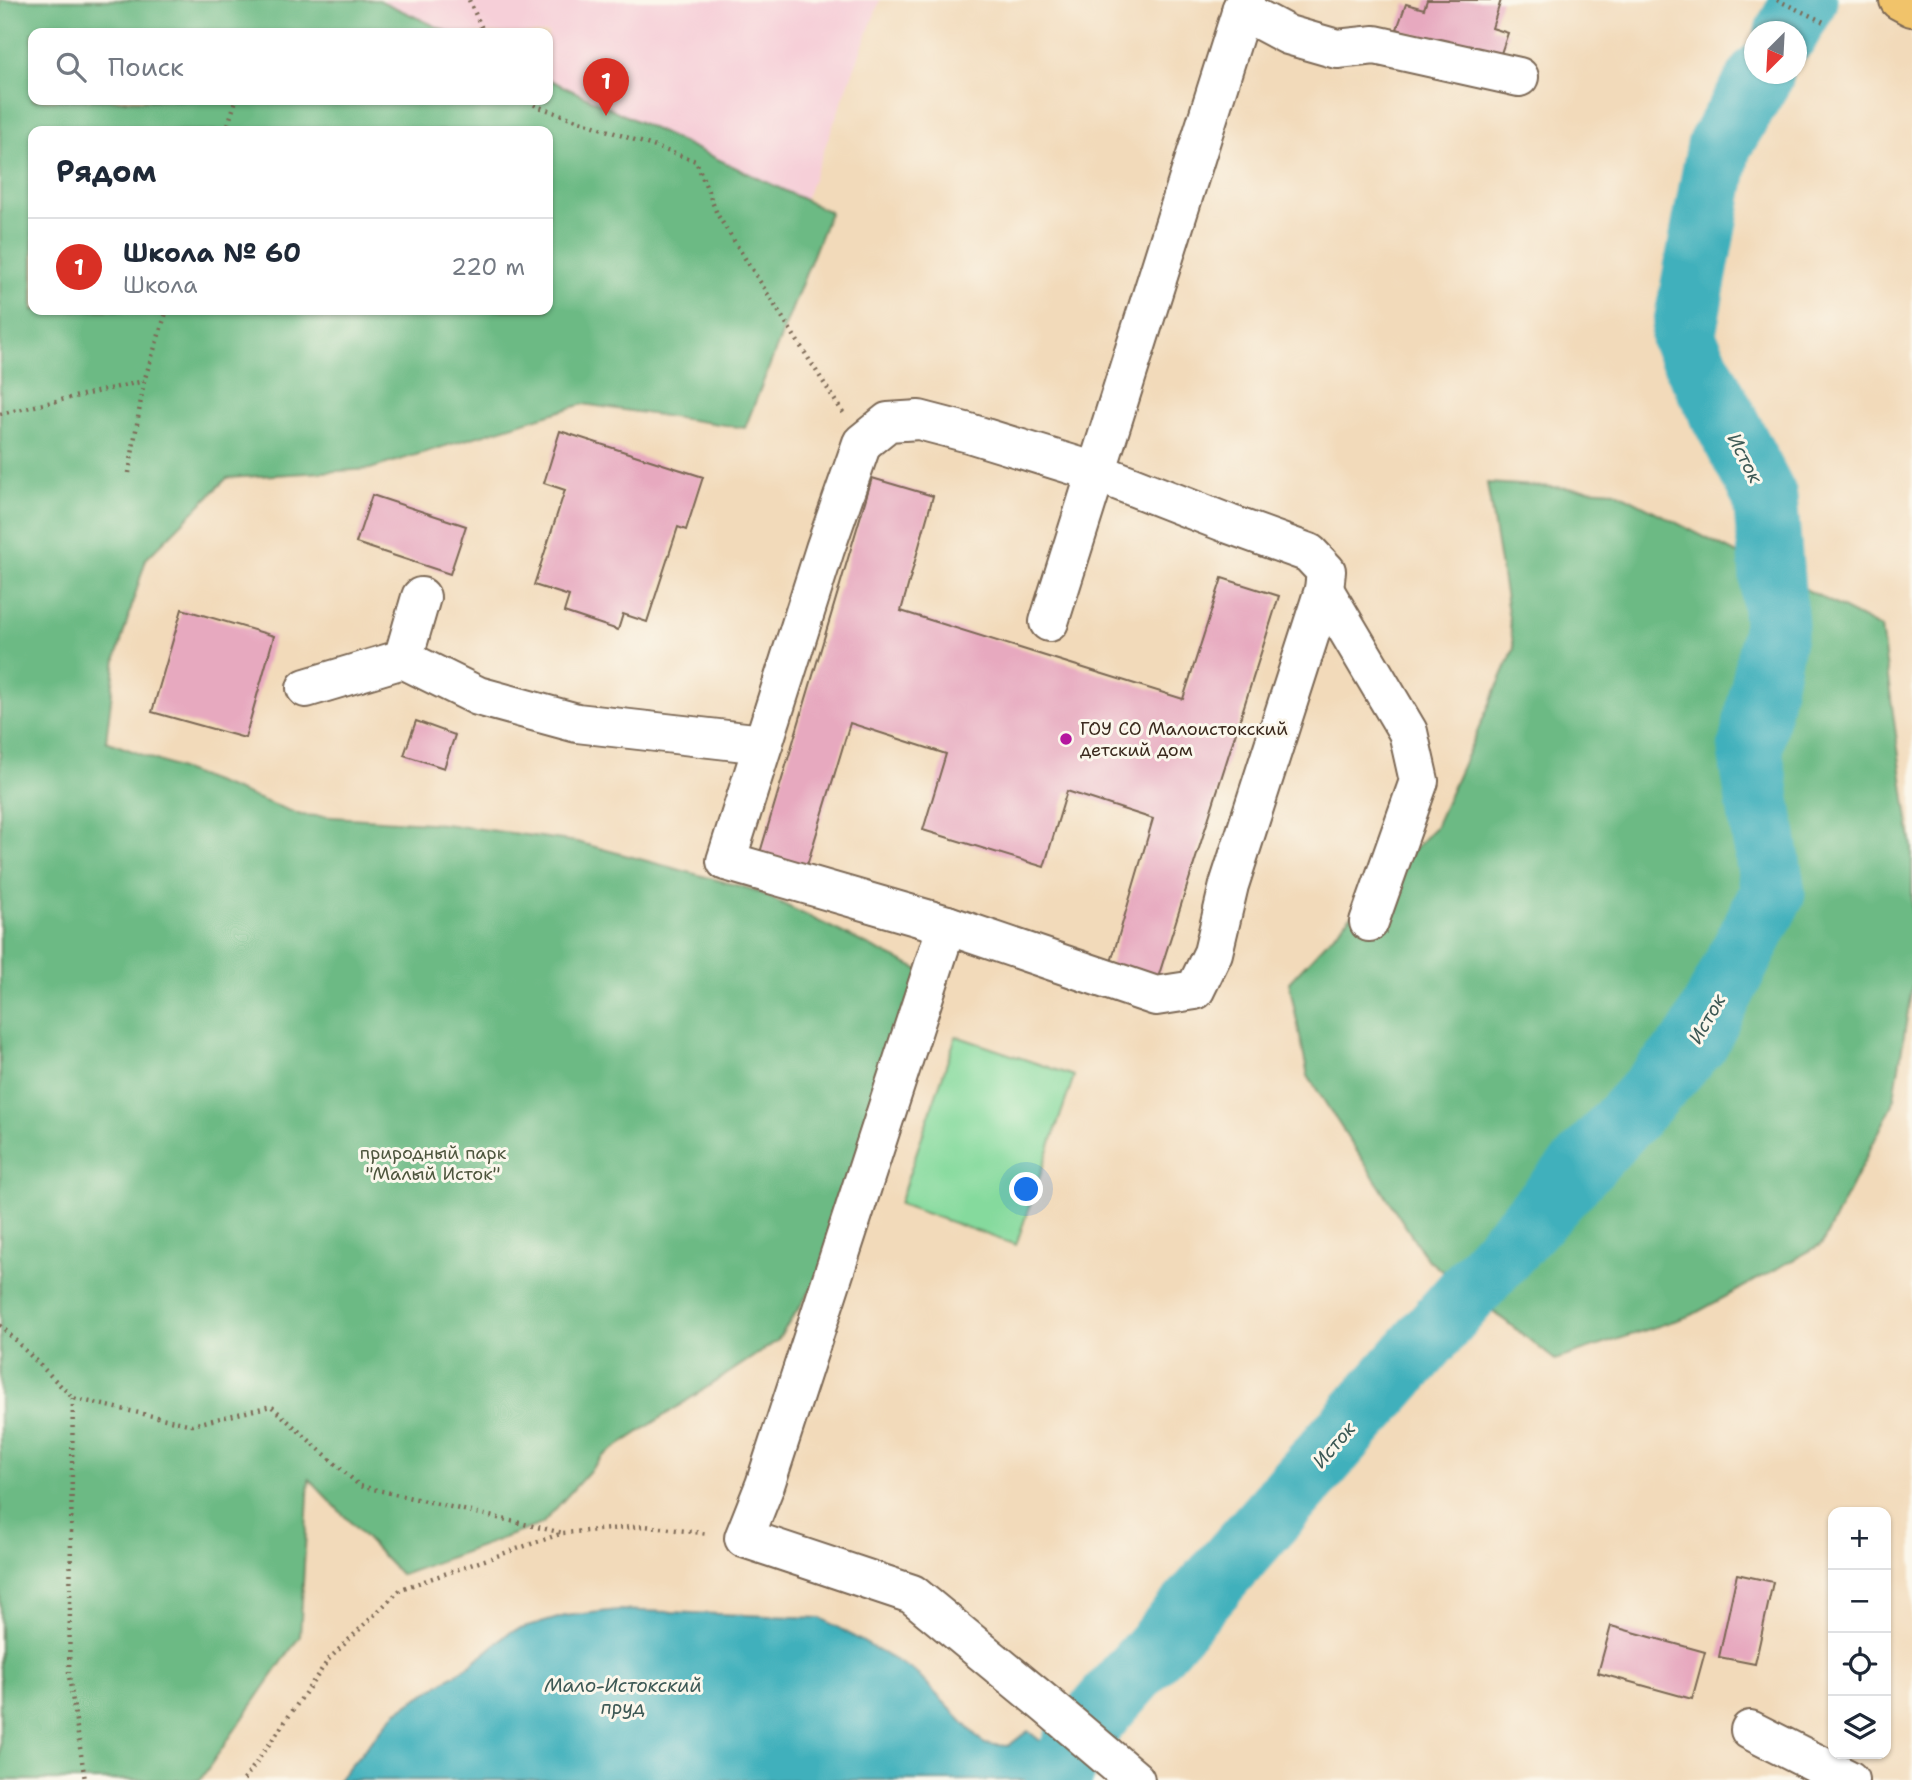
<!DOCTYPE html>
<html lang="ru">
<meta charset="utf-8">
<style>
body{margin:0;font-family:"Shantell Sans",sans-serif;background:#f6f6f7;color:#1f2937}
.controls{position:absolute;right:21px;bottom:21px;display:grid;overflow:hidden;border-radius:14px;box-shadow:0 2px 5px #0004}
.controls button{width:63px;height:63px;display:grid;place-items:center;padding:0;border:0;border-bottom:2px solid #e0e1e3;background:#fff;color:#1f2937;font:35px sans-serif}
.compass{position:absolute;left:1744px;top:21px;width:63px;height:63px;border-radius:50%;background:#fff;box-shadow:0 2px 5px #0004;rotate:204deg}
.you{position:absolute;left:1027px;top:1190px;width:24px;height:24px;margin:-18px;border:5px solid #fff;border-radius:50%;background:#1a73e8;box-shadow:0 0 0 10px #1a73e833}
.badge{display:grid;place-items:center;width:46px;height:46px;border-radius:50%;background:#d93025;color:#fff;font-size:23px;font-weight:700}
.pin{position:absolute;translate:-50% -58px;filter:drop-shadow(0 2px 4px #0008)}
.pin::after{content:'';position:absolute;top:37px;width:24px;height:21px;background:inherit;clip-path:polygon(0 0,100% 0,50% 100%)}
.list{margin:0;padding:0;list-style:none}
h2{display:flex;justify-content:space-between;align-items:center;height:91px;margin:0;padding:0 28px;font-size:30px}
h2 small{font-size:23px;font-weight:400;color:#747a83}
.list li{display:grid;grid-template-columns:46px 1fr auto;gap:21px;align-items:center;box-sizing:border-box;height:98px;padding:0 28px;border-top:2px solid #e0e1e3}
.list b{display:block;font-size:26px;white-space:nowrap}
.list p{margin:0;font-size:23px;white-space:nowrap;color:#747a83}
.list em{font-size:23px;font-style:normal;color:#747a83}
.icon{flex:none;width:38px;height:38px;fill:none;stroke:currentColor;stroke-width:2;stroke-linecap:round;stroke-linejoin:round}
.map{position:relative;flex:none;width:1912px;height:1780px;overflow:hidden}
.search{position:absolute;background:#fff;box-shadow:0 2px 5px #0004;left:28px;top:28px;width:525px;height:77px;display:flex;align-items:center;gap:18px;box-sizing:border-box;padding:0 24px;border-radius:14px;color:#747a83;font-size:26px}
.panel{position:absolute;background:#fff;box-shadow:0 2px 5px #0004;left:28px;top:126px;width:525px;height:189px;border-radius:14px}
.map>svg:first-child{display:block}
.built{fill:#f6cfd8}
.green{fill:#85da9d;stroke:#60825e;stroke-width:2}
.forest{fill:#6cba84;stroke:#547251;stroke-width:2;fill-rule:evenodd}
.water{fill:#41b0bc;stroke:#3e6d6d;stroke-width:2}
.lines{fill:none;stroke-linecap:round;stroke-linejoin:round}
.river{stroke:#41b0bc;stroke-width:65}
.building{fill:#e7a9bf}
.minor-casing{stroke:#7b6855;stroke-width:42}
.major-casing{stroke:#7b6855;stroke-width:42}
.path{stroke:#7b6855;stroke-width:4.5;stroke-dasharray:2 5;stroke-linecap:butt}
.minor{stroke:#fff;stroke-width:38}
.major{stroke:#f1c36a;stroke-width:38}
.poi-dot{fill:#b5179e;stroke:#fbf7ec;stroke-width:2.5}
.labels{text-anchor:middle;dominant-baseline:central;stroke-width:6;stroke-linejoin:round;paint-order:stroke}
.poi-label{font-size:18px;fill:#3b2a1e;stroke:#fbf7ec;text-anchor:start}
.park-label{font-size:18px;fill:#4e563e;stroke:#fbf7ec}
.water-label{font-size:19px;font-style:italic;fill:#3d5955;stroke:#fbf7ec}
</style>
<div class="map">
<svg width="1912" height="1780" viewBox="0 0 1912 1780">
<rect width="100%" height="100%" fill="#fbf7ec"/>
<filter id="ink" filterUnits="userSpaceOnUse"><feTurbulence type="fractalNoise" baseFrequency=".0143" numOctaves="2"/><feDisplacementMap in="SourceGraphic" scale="14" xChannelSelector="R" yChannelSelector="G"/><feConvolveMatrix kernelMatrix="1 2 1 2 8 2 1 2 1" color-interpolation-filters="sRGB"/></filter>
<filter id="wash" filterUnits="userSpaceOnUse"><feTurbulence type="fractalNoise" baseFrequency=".00686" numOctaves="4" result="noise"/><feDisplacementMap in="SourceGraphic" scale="28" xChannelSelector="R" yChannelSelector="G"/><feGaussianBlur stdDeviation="1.57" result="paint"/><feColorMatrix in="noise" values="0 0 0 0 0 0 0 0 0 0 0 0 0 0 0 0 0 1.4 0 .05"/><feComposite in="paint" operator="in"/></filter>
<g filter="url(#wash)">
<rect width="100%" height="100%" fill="#f2daba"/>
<polygon class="built" points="0,0 880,0 792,235 548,131 548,33 85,33"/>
<polygon class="green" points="956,1036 1074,1076 1016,1245 899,1204"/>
<g class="forest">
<path d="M0 0H379L450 33H33V100H548V79L830 212 745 428 583 404 370 469 227 478 146 559 116 658 106 741 301 815 444 824 577 842 754 890 930 975 871 1199 777 1341 603 1456 542 1524 401 1575 309 1479 300 1636 200 1780H0ZM33 131H548V310H33Z"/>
<polygon points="1487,483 1615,491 1881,628 1912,848 1912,986 1893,1104 1822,1244 1692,1315 1555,1360 1427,1259 1308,1076 1289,982 1435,827 1514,649"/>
</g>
<polygon class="water" points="618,1610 821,1618 914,1671 984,1744 1008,1746 1028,1731 1054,1752 1067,1737 1084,1750 1072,1766 1088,1780 338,1780 396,1712 470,1665 510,1632 565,1616"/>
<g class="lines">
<g class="river">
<polyline points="1787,32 1805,0"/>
<polyline points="1058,1780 1075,1743 1106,1705 1490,1267 1697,1041 1773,892 1750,750 1776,624 1765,497 1683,338 1719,146 1762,74"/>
</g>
</g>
<g id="blocks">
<g class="building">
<polygon points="1427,0 1501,0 1492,28 1508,33 1498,62 1397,29 1406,4 1424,9"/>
<polygon points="560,431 703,477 686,530 678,527 647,622 623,614 618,630 564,612 569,596 534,585 565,490 544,483"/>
<polygon points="872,478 933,496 901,611 1183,699 1222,578 1279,596 1156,984 1109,969 1153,819 1067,791 1044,867 923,830 946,754 850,723 805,872 759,856"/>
<polygon points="372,495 466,526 450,574 356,543"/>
<polygon points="182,609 274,636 245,738 152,712"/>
<polygon points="416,721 455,735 444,768 404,755"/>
<polygon points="1737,1574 1773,1582 1755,1664 1719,1657"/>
<polygon points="1611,1626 1705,1652 1692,1699 1598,1673"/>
</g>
</g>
</g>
<g filter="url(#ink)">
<use href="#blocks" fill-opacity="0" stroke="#7b6855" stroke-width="2"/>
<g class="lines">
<defs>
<g id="minor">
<polyline points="1241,10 1288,35 1337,49 1375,45 1519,77"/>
<polygon points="919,420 969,433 1096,472 1229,524 1309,553 1326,571 1324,590 1229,885 1213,953 1195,990 1156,996 947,925 726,861 825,549 862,443 888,422"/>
<polyline points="1324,590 1408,732 1419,781 1369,922"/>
<polyline points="1049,622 1245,0"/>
<polyline points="403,659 421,597"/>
<polyline points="306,688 403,659 478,696 577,723 763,744"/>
<polyline points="947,925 765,1485 744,1538 912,1594 1048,1706 1135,1780"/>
<polyline points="1750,1730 1849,1780"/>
</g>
<polyline id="major" points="1899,0 1912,7"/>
</defs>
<use href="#minor" class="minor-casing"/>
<use href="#major" class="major-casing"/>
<g class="path">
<polyline points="469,0 484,33"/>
<polyline points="1777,0 1826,23"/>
<polyline points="529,100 536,106 696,161 717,214 843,413"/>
<polyline points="226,131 236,100"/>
<polyline points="0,414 144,381"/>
<polyline points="129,473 144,381 167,310"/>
<polyline points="0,1325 73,1398 192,1425 271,1406 360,1486 563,1533"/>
<polyline points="73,1398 69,1676 85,1780"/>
<polyline points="244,1780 329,1659 401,1589 563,1533 645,1526 709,1534"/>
</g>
<use href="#minor" class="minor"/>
<use href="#major" class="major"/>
</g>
</g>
<circle class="poi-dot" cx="1066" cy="739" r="7"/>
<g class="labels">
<g class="poi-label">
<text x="1080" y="729">ГОУ СО Малоистокский<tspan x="1080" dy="21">детский дом</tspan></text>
</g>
<g class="park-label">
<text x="433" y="1153">природный парк<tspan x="433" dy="21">"Малый Исток"</tspan></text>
</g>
<g class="water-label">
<text transform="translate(1745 458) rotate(63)">Исток</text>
<text transform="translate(1707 1019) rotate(-60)">Исток</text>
<text transform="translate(1334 1445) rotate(-49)">Исток</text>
<text x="623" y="1685">Мало-Истокский<tspan x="623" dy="22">пруд</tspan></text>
</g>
</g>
</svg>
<div class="controls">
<button>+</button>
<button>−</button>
<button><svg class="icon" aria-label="locate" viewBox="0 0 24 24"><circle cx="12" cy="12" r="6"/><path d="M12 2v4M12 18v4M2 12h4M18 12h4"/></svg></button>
<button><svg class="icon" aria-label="layers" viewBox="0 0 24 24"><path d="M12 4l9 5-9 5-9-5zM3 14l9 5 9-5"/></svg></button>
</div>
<svg class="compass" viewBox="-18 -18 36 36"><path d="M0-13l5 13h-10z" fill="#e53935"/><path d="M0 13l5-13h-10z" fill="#747a83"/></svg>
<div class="you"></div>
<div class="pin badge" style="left:606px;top:116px">1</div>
<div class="search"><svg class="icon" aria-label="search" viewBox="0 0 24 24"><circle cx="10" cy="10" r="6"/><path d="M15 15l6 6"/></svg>Поиск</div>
<section class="panel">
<h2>Рядом<small></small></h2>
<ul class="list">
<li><span class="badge">1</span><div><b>Школа № 60</b><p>Школа</p></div><em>220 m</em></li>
</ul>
</section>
</div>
